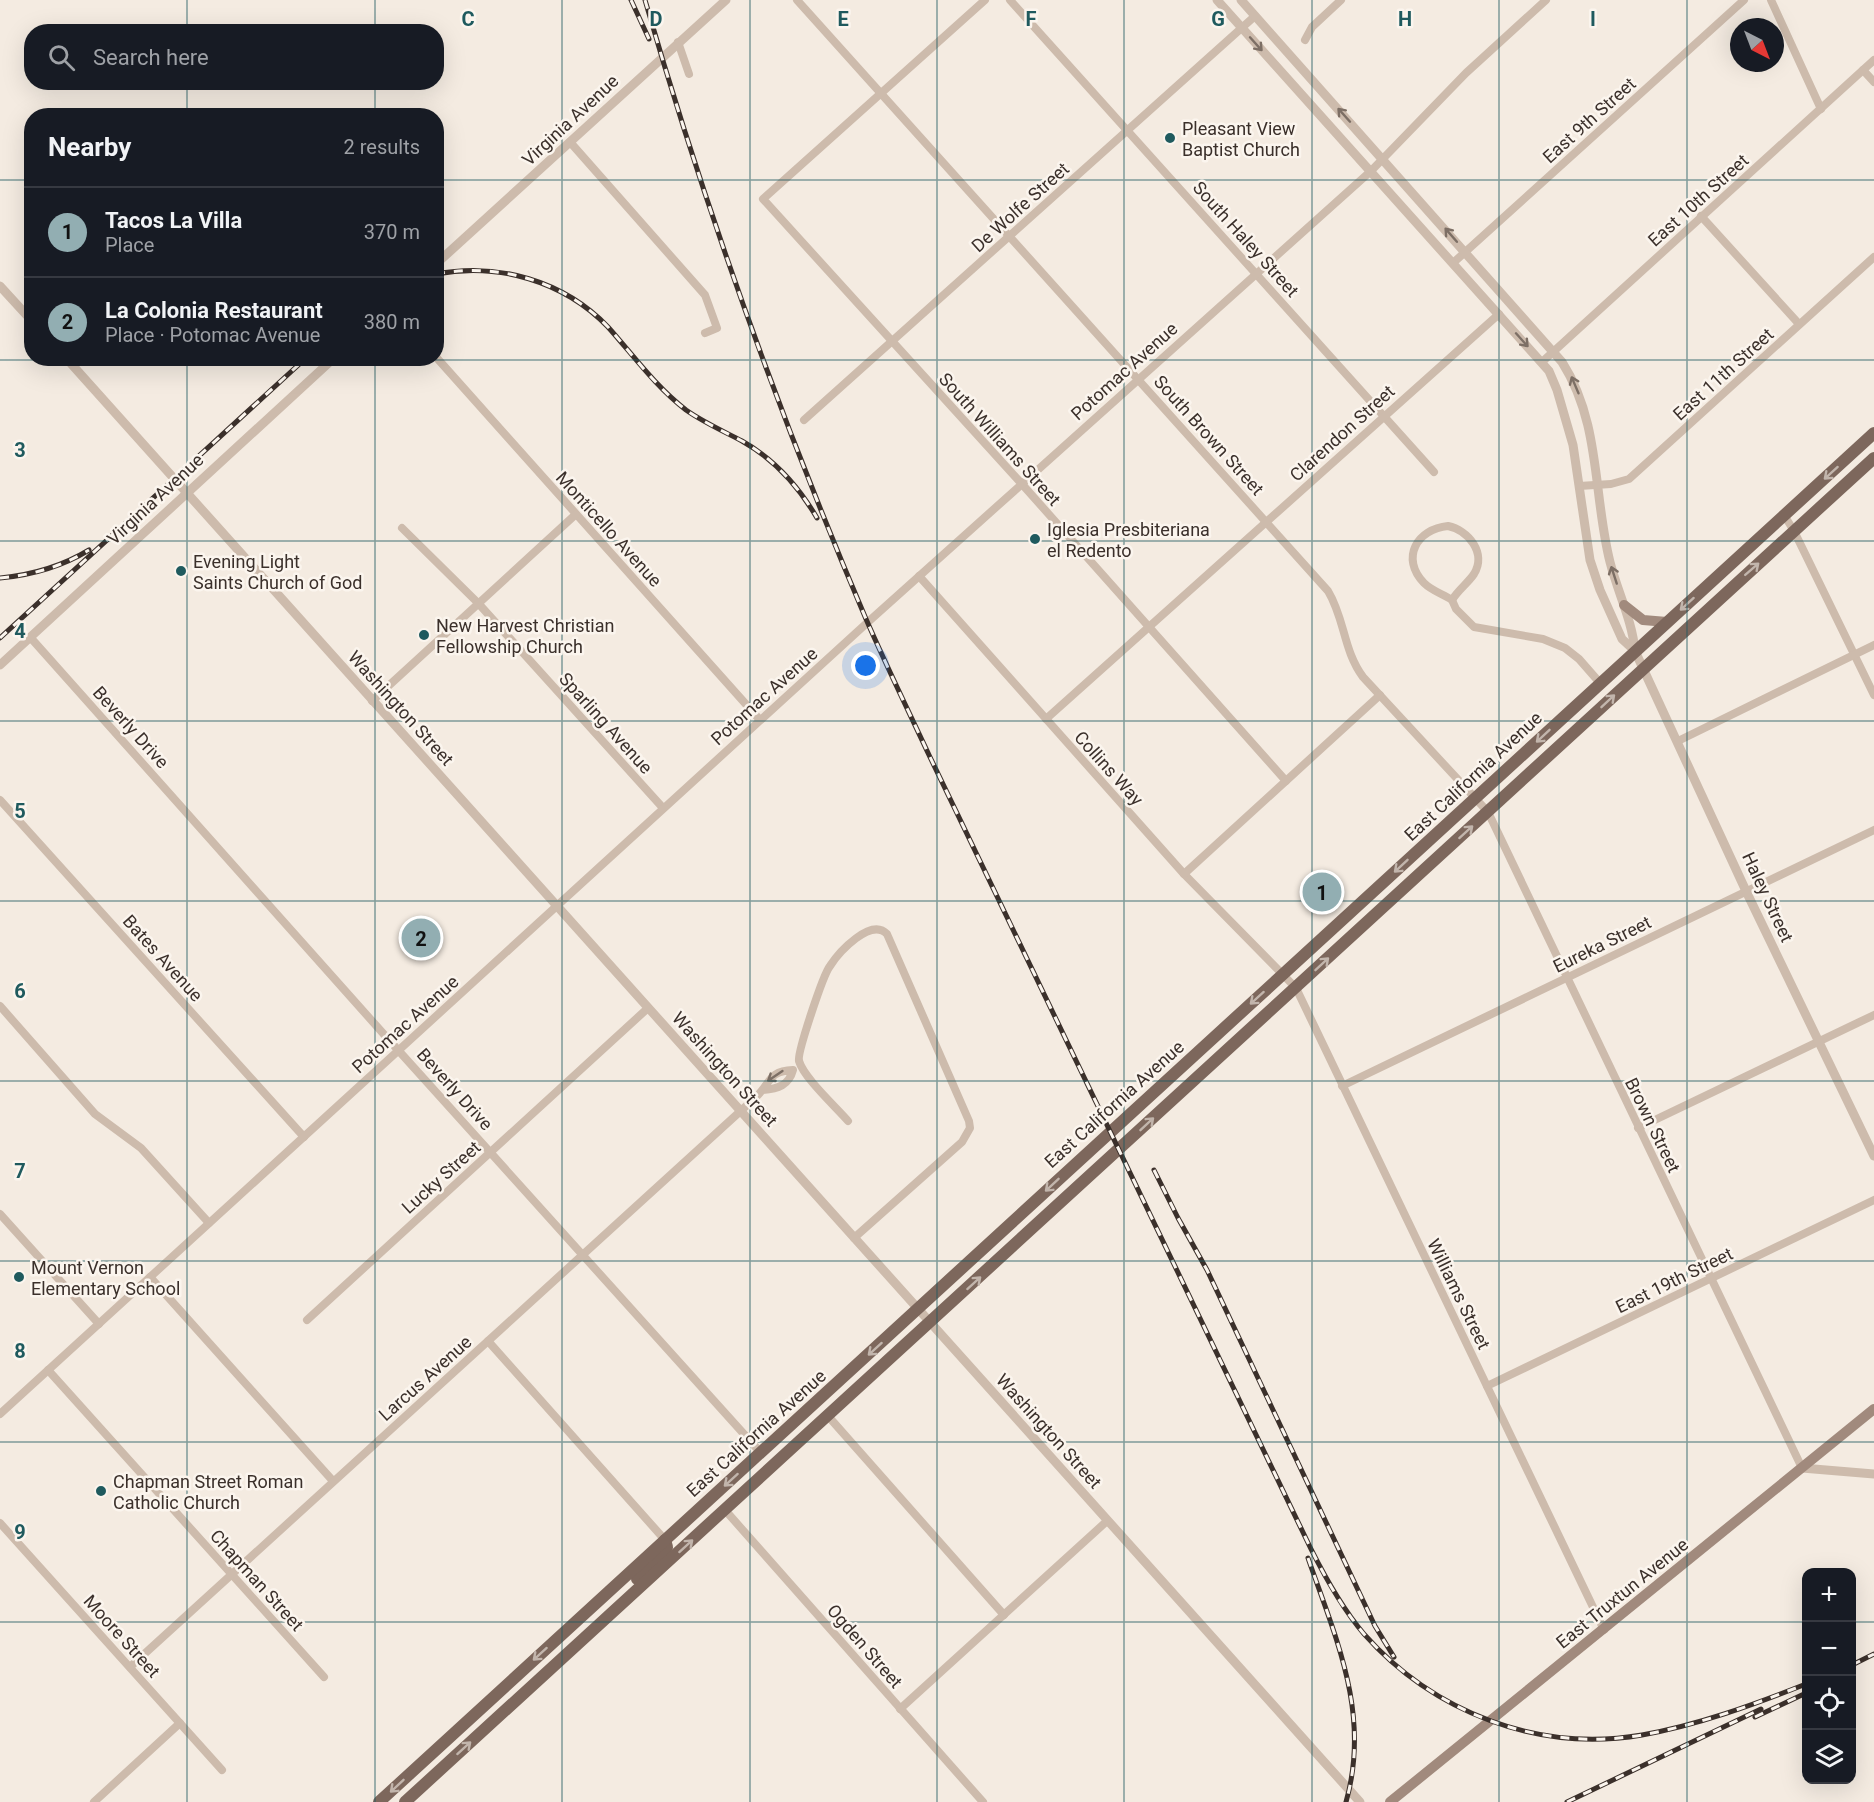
<!DOCTYPE html>
<meta charset="utf-8">
<style>
body{margin:0;font-family:Roboto,sans-serif;background:#20242c;color:#f1f3f6}
.controls{position:absolute;right:18px;bottom:18px;display:grid;overflow:hidden;border-radius:12px;box-shadow:0 6px 24px #0002}
.controls button{width:54px;height:54px;display:grid;place-items:center;padding:0;border:0;border-bottom:2px solid #363941;background:#171b24;color:#f1f3f6;font:30px sans-serif}
.compass{position:absolute;left:1730px;top:18px;width:54px;height:54px;border-radius:50%;background:#171b24;box-shadow:0 6px 24px #0002;rotate:138deg}
.you{position:absolute;left:866px;top:666px;width:21px;height:21px;margin:-15px;border:4px solid #fff;border-radius:50%;background:#1a73e8;box-shadow:0 0 0 9px #1a73e833}
.badge{display:grid;place-items:center;width:39px;height:39px;border-radius:50%;background:#92aeb2;color:#111;font-size:20px;font-weight:700}
.pin{position:absolute;translate:-50% -50%;border:3px solid #fff;box-shadow:0 2px 6px #0006}
.list{margin:0;padding:0;list-style:none}
h2{display:flex;justify-content:space-between;align-items:center;height:78px;margin:0;padding:0 24px;font-size:26px}
h2 small{font-size:20px;font-weight:400;color:#9ea1a6}
.list li{display:grid;grid-template-columns:39px 1fr auto;gap:18px;align-items:center;box-sizing:border-box;height:90px;padding:0 24px;border-top:2px solid #363941}
.list b{display:block;font-size:22px;white-space:nowrap}
.list p{margin:0;font-size:20px;white-space:nowrap;color:#9ea1a6}
.list em{font-size:20px;font-style:normal;color:#9ea1a6}
.icon{flex:none;width:33px;height:33px;fill:none;stroke:currentColor;stroke-width:2;stroke-linecap:round;stroke-linejoin:round}
.map{position:relative;flex:none;width:1874px;height:1802px;overflow:hidden}
.search{position:absolute;background:#171b24;box-shadow:0 6px 24px #0002;left:24px;top:24px;width:420px;height:66px;display:flex;align-items:center;gap:15px;box-sizing:border-box;padding:0 21px;border-radius:24px;color:#9ea1a6;font-size:22px}
.panel{position:absolute;background:#171b24;box-shadow:0 6px 24px #0002;left:24px;top:108px;width:420px;height:258px;border-radius:24px}
.map>svg:first-child{display:block}
.lines{fill:none;stroke-linecap:round;stroke-linejoin:round}
.minor{stroke:#cdbbac;stroke-width:8}
.tertiary{stroke:#cdbbac;stroke-width:9}
.secondary{stroke:#a18a7d;stroke-width:10}
.primary{stroke:#7d675c;stroke-width:12}
.rail-casing{stroke:#3b302b;stroke-width:5}
.rail{stroke:#fbf5ee;stroke-width:3;stroke-dasharray:9;stroke-linecap:butt}
.oneway{stroke:#7d6f65}
.oneway2{stroke:#c2b5ac}
.grid{fill:none;stroke:#1f5a5e;stroke-width:1.5;stroke-opacity:0.55}
.poi-dot{fill:#1f5a5e;stroke:#fbf5ee;stroke-width:2}
.labels{text-anchor:middle;dominant-baseline:central;stroke-width:5;stroke-linejoin:round;paint-order:stroke}
.street-label{font-size:18px;fill:#3b302b;stroke:#fbf5ee}
.poi-label{font-size:18px;fill:#3b302b;stroke:#fbf5ee;text-anchor:start}
.grid-label{font-size:20px;text-anchor:middle;font-weight:bold;fill:#1f5a5e;stroke:#fbf5ee;stroke-width:5;stroke-linejoin:round;paint-order:stroke}
</style>
<div class="map">
<svg width="1874" height="1802" viewBox="0 0 1874 1802">
<rect width="100%" height="100%" fill="#f4ebe1"/>
<g class="lines">
<g class="minor">
<path d="M797 0 1328 591C1345 619 1343 650 1363 677L1488 812 1802 1468"/>
<polyline points="985,0 763,199 1021,483 1286,781"/>
<polyline points="1010,0 1434,472"/>
<polyline points="1771,0 1821,109"/>
<polyline points="1305,40 1312,27 1341,0"/>
<polyline points="678,42 689,74"/>
<polyline points="1863,70 1874,82"/>
<polyline points="570,142 705,295 717,328 705,333"/>
<polyline points="1701,216 1799,324"/>
<polyline points="1453,263 1744,0"/>
<polyline points="436,357 760,720"/>
<polyline points="1542,362 1874,60"/>
<polyline points="804,420 1255,16"/>
<polyline points="1579,486 1611,484 1629,479 1874,257"/>
<polyline points="1784,515 1794,531 1874,695"/>
<path d="M1448 526C1468 530 1487 553 1474 574 1468 583 1458 590 1452 600 1443 594 1432 591 1424 583 1400 558 1417 529 1448 526Z"/>
<polyline points="402,528 478,603 663,808"/>
<polyline points="919,576 1184,874 1296,988 1604,1630"/>
<polyline points="1452,600 1456,609 1474,627 1543,639 1565,648 1579,659 1600,683"/>
<polyline points="30,637 389,1040 761,1453"/>
<polyline points="372,701 575,515"/>
<polyline points="1046,719 1499,314"/>
<polyline points="1678,741 1874,645"/>
<polyline points="0,800 304,1137"/>
<polyline points="1184,874 1380,695"/>
<polyline points="0,1006 95,1114 141,1148 209,1223"/>
<polyline points="1342,1086 1874,830"/>
<path d="M848 1121C836 1107 804 1078 799 1061 797 1053 823 975 830 966 839 952 871 917 887 934L969 1121 970 1128 962 1142 854 1238"/>
<polyline points="1638,1128 1874,1015"/>
<polyline points="0,1214 99,1324"/>
<polyline points="150,1277 333,1481"/>
<polyline points="307,1320 648,1008"/>
<polyline points="488,1341 665,1540"/>
<polyline points="48,1370 324,1677"/>
<polyline points="1487,1386 1874,1200"/>
<polyline points="0,1414 868,622 1371,171 1466,73 1546,0"/>
<polyline points="828,1416 1004,1615"/>
<polyline points="725,1510 983,1802"/>
<polyline points="0,1523 222,1770"/>
<path d="M130 1667 756 1097C771 1083 768 1071 793 1070 789 1085 778 1089 763 1090"/>
<polyline points="900,1709 1107,1521"/>
<polyline points="94,1802 180,1723"/>
</g>
<g class="tertiary">
<polyline points="1217,0 1549,371 1557,390 1573,445 1590,560 1600,590 1622,639 1635,651"/>
<path d="M1241 0 1562 362C1601 423 1593 495 1610 562 1618 593 1632 620 1635 651L1746 891 1874 1156"/>
<polyline points="436,264 726,0"/>
<polyline points="0,286 32,321"/>
<polyline points="66,358 1360,1802"/>
<polyline points="0,665 334,358"/>
<polyline points="1802,1468 1874,1474"/>
</g>
<g class="secondary">
<polyline points="1624,605 1643,620 1667,622"/>
<polyline points="1390,1802 1874,1409"/>
</g>
<g class="primary">
<polyline points="637,1579 662,1556 667,1547 665,1540"/>
<polyline points="379,1802 1874,433"/>
<polyline points="405,1802 1874,458"/>
</g>
<defs>
<g id="rail">
<polyline points="631,0 649,39"/>
<path d="M645 0C706 211 780 417 866 619 886 665 908 710 929 755L1311 1549C1326 1579 1342 1608 1364 1634 1433 1712 1538 1753 1642 1735 1698 1725 1753 1705 1806 1684"/>
<path d="M436 274C498 262 564 281 608 327 633 355 656 387 686 410 703 422 723 431 742 441 774 459 799 487 817 518"/>
<path d="M0 578C32 575 61 567 89 550"/>
<polyline points="0,638 306,358"/>
<polyline points="1154,1170 1178,1218 1207,1270 1375,1626 1394,1657"/>
<path d="M1308 1558C1336 1639 1371 1714 1346 1802"/>
<polyline points="1852,1665 1874,1654"/>
<polyline points="1755,1717 1804,1694"/>
<polyline points="1567,1802 1761,1709"/>
</g>
</defs>
<use href="#rail" class="rail-casing"/>
<use href="#rail" class="rail"/>
</g>
<defs><path id="oneway-shaft" d="M-6 0H5M1.5-3L5.5 0L1.5 3" fill="none" stroke-width="1.6" stroke-linecap="round" stroke-linejoin="round" transform="scale(1.5)"/></defs>
<g class="oneway">
<use href="#oneway-shaft" transform="translate(1256 44) rotate(48)"/>
<use href="#oneway-shaft" transform="translate(1344 115) rotate(-132)"/>
<use href="#oneway-shaft" transform="translate(1451 235) rotate(-131)"/>
<use href="#oneway-shaft" transform="translate(1522 340) rotate(48)"/>
<use href="#oneway-shaft" transform="translate(1575 385) rotate(-113)"/>
<use href="#oneway-shaft" transform="translate(1614 575) rotate(-108)"/>
<use href="#oneway-shaft" transform="translate(775 1076) rotate(146)"/>
</g>
<g class="oneway2">
<use href="#oneway-shaft" transform="translate(1831 473) rotate(138)"/>
<use href="#oneway-shaft" transform="translate(1752 569) rotate(-41)"/>
<use href="#oneway-shaft" transform="translate(1687 604) rotate(138)"/>
<use href="#oneway-shaft" transform="translate(1608 701) rotate(-43)"/>
<use href="#oneway-shaft" transform="translate(1543 736) rotate(137)"/>
<use href="#oneway-shaft" transform="translate(1466 832) rotate(-42)"/>
<use href="#oneway-shaft" transform="translate(1401 866) rotate(137)"/>
<use href="#oneway-shaft" transform="translate(1322 964) rotate(-43)"/>
<use href="#oneway-shaft" transform="translate(1257 998) rotate(138)"/>
<use href="#oneway-shaft" transform="translate(1147 1124) rotate(-43)"/>
<use href="#oneway-shaft" transform="translate(1052 1185) rotate(137)"/>
<use href="#oneway-shaft" transform="translate(974 1283) rotate(-42)"/>
<use href="#oneway-shaft" transform="translate(875 1349) rotate(138)"/>
<use href="#oneway-shaft" transform="translate(731 1480) rotate(138)"/>
<use href="#oneway-shaft" transform="translate(686 1546) rotate(-42)"/>
<use href="#oneway-shaft" transform="translate(540 1654) rotate(138)"/>
<use href="#oneway-shaft" transform="translate(464 1748) rotate(-42)"/>
<use href="#oneway-shaft" transform="translate(397 1786) rotate(137)"/>
</g>
<path class="grid" d="M187 0V32M375 0V32M562 0V1802M750 0V1802M937 0V1802M1124 0V1802M1312 0V1802M1499 0V1802M1687 0V1802M187 82V116M375 82V116M0 180H32M436 180H1874M187 358V1802M375 358V1802M0 360H1874M0 541H1874M0 721H1874M0 901H1874M0 1081H1874M0 1261H1874M0 1442H1874M0 1622H1806M1852 1622H1874"/>
<g class="poi-dot">
<circle cx="1170" cy="138" r="6"/>
<circle cx="1035" cy="539" r="6"/>
<circle cx="181" cy="571" r="6"/>
<circle cx="424" cy="635" r="6"/>
<circle cx="19" cy="1277" r="6"/>
<circle cx="101" cy="1491" r="6"/>
</g>
<g class="labels">
<g class="street-label">
<text transform="translate(570 120) rotate(-43)">Virginia Avenue</text>
<text transform="translate(1589 120) rotate(-42)">East 9th Street</text>
<text transform="translate(1698 200) rotate(-42)">East 10th Street</text>
<text transform="translate(1020 207) rotate(-42)">De Wolfe Street</text>
<text transform="translate(1246 239) rotate(48)">South Haley Street</text>
<text transform="translate(1124 371) rotate(-42)">Potomac Avenue</text>
<text transform="translate(1723 374) rotate(-42)">East 11th Street</text>
<text transform="translate(1342 433) rotate(-42)">Clarendon Street</text>
<text transform="translate(1209 435) rotate(48)">South Brown Street</text>
<text transform="translate(1000 439) rotate(48)">South Williams Street</text>
<text transform="translate(155 499) rotate(-43)">Virginia Avenue</text>
<text transform="translate(609 529) rotate(48)">Monticello Avenue</text>
<text transform="translate(764 696) rotate(-42)">Potomac Avenue</text>
<text transform="translate(401 708) rotate(48)">Washington Street</text>
<text transform="translate(606 723) rotate(48)">Sparling Avenue</text>
<text transform="translate(131 727) rotate(48)">Beverly Drive</text>
<text transform="translate(1109 768) rotate(48)">Collins Way</text>
<text transform="translate(1473 776) rotate(-43)">East California Avenue</text>
<text transform="translate(1768 897) rotate(65)">Haley Street</text>
<text transform="translate(1602 944) rotate(-26)">Eureka Street</text>
<text transform="translate(163 958) rotate(48)">Bates Avenue</text>
<text transform="translate(405 1024) rotate(-42)">Potomac Avenue</text>
<text transform="translate(725 1069) rotate(48)">Washington Street</text>
<text transform="translate(455 1089) rotate(48)">Beverly Drive</text>
<text transform="translate(1114 1104) rotate(-42)">East California Avenue</text>
<text transform="translate(1653 1125) rotate(64)">Brown Street</text>
<text transform="translate(441 1177) rotate(-42)">Lucky Street</text>
<text transform="translate(1674 1280) rotate(-26)">East 19th Street</text>
<text transform="translate(1459 1294) rotate(64)">Williams Street</text>
<text transform="translate(425 1378) rotate(-42)">Larcus Avenue</text>
<text transform="translate(1049 1431) rotate(48)">Washington Street</text>
<text transform="translate(756 1433) rotate(-42)">East California Avenue</text>
<text transform="translate(257 1580) rotate(48)">Chapman Street</text>
<text transform="translate(1622 1593) rotate(-39)">East Truxtun Avenue</text>
<text transform="translate(122 1636) rotate(48)">Moore Street</text>
<text transform="translate(865 1646) rotate(49)">Ogden Street</text>
</g>
<g class="poi-label">
<text x="1182" y="128">Pleasant View<tspan x="1182" dy="21">Baptist Church</tspan></text>
<text x="1047" y="529">Iglesia Presbiteriana<tspan x="1047" dy="21">el Redento</tspan></text>
<text x="193" y="561">Evening Light<tspan x="193" dy="21">Saints Church of God</tspan></text>
<text x="436" y="625">New Harvest Christian<tspan x="436" dy="21">Fellowship Church</tspan></text>
<text x="31" y="1267">Mount Vernon<tspan x="31" dy="21">Elementary School</tspan></text>
<text x="113" y="1481">Chapman Street Roman<tspan x="113" dy="21">Catholic Church</tspan></text>
</g>
</g>
<g class="grid-label">
<text x="468" y="26">C</text>
<text x="656" y="26">D</text>
<text x="843" y="26">E</text>
<text x="1031" y="26">F</text>
<text x="1218" y="26">G</text>
<text x="1405" y="26">H</text>
<text x="1593" y="26">I</text>
<text x="20" y="457">3</text>
<text x="20" y="638">4</text>
<text x="20" y="818">5</text>
<text x="20" y="998">6</text>
<text x="20" y="1178">7</text>
<text x="20" y="1358">8</text>
<text x="20" y="1539">9</text>
</g>
</svg>
<div class="controls">
<button>+</button>
<button>−</button>
<button><svg class="icon" aria-label="locate" viewBox="0 0 24 24"><circle cx="12" cy="12" r="6"/><path d="M12 2v4M12 18v4M2 12h4M18 12h4"/></svg></button>
<button><svg class="icon" aria-label="layers" viewBox="0 0 24 24"><path d="M12 4l9 5-9 5-9-5zM3 14l9 5 9-5"/></svg></button>
</div>
<svg class="compass" viewBox="-18 -18 36 36"><path d="M0-13l5 13h-10z" fill="#e53935"/><path d="M0 13l5-13h-10z" fill="#9ea1a6"/></svg>
<div class="you"></div>
<div class="pin badge" style="left:1322px;top:892px">1</div>
<div class="pin badge" style="left:421px;top:938px">2</div>
<div class="search"><svg class="icon" aria-label="search" viewBox="0 0 24 24"><circle cx="10" cy="10" r="6"/><path d="M15 15l6 6"/></svg>Search here</div>
<section class="panel">
<h2>Nearby<small>2 results</small></h2>
<ul class="list">
<li><span class="badge">1</span><div><b>Tacos La Villa</b><p>Place</p></div><em>370 m</em></li>
<li><span class="badge">2</span><div><b>La Colonia Restaurant</b><p>Place · Potomac Avenue</p></div><em>380 m</em></li>
</ul>
</section>
</div>
